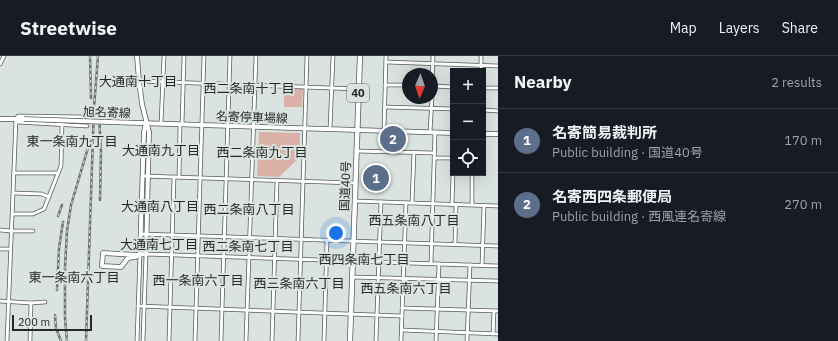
<!DOCTYPE html>
<meta charset="utf-8">
<style>
body{margin:0;font-family:"IBM Plex Sans","Noto Sans JP",sans-serif;background:#20242c;color:#f1f3f6}
.controls{position:absolute;right:12px;top:12px;display:grid;overflow:hidden;border-radius:0px;box-shadow:0 4px 16px #0002}
.controls button{width:36px;height:36px;display:grid;place-items:center;padding:0;border:0;border-bottom:1px solid #363941;background:#171b24;color:#f1f3f6;font:20px sans-serif}
.compass{position:absolute;left:402px;top:12px;width:36px;height:36px;border-radius:50%;background:#171b24;box-shadow:0 4px 16px #0002;rotate:182deg}
.scale{position:absolute;left:12px;bottom:10px;width:80px;box-sizing:border-box;padding-left:4px;border:2px solid #262928;border-top:0;font-size:11px;line-height:14px;white-space:nowrap;color:#262928;-webkit-text-stroke:3px #dae3df;paint-order:stroke}
.you{position:absolute;left:336px;top:177px;width:14px;height:14px;margin:-10px;border:3px solid #fff;border-radius:50%;background:#1a73e8;box-shadow:0 0 0 6px #1a73e833}
.badge{display:grid;place-items:center;width:26px;height:26px;border-radius:50%;background:#c99b93;color:#fff;font-size:13px;font-weight:700}
.pin{position:absolute;translate:-50% -50%;border:2px solid #fff;box-shadow:0 1px 4px #0006}
.list{margin:0;padding:0;list-style:none}
h2{display:flex;justify-content:space-between;align-items:center;height:52px;margin:0;padding:0 16px;font-size:17px}
h2 small{font-size:13px;font-weight:400;color:#9ea1a6}
.list li{display:grid;grid-template-columns:26px 1fr auto;gap:12px;align-items:center;box-sizing:border-box;height:64px;padding:0 16px;border-top:1px solid #363941}
.list b{display:block;font-size:15px;white-space:nowrap}
.list p{margin:0;font-size:13px;white-space:nowrap;color:#9ea1a6}
.list em{font-size:13px;font-style:normal;color:#9ea1a6}
.icon{flex:none;width:22px;height:22px;fill:none;stroke:currentColor;stroke-width:2;stroke-linecap:round;stroke-linejoin:round}
.map{position:relative;flex:none;width:498px;height:285px;overflow:hidden}
header{display:flex;align-items:center;gap:24px;box-sizing:border-box;height:56px;padding:0 20px;background:#171b24;border-bottom:1px solid #363941}
header strong{font-size:19px}
nav{display:flex;gap:22px;margin-inline-start:auto;font-size:14px}
main{display:flex}
aside{flex:1;background:#171b24}
.map>svg:first-child{display:block}
.green{fill:#dab0a7}
.lines{fill:none;stroke-linecap:round;stroke-linejoin:round}
.minor-casing{stroke:#535a57;stroke-width:4.5}
.major-casing{stroke:#535a57;stroke-width:5.5}
.highway-casing{stroke:#535a57;stroke-width:6}
.minor{stroke:#fff;stroke-width:3}
.major{stroke:#fff;stroke-width:4}
.highway{stroke:#fff;stroke-width:4.5}
.rail-casing{stroke:#6d7371;stroke-width:2.5}
.rail{stroke:#dae3df;stroke-width:1;stroke-dasharray:3;stroke-linecap:butt}
.major-bridge-casing{stroke:#535a57;stroke-width:5.5;stroke-linecap:butt}
.major-bridge{stroke:#fff;stroke-width:4}
.labels{text-anchor:middle;dominant-baseline:central;stroke-width:4;stroke-linejoin:round;paint-order:stroke}
.shield{fill:#dae3df;stroke:#5c615f;stroke-width:1}
.shield-label{font-size:11px;font-weight:bold;fill:#262928}
.street-label{font-size:12px;fill:#262928;stroke:#dae3df}
.neighbourhood-label{font-size:13px;fill:#262928;stroke:#dae3df}
</style>
<header>
<strong>Streetwise</strong>
<nav><a>Map</a><a>Layers</a><a>Share</a></nav>
</header>
<main>
<div class="map">
<svg width="498" height="285" viewBox="0 0 498 285">
<rect width="100%" height="100%" fill="#dae3df"/>
<g class="green">
<polygon points="284,32 303,32 302,51 284,51"/>
<polygon points="259,76 300,77 299,102 279,121 257,120"/>
</g>
<g class="lines">
<defs>
<g id="minor">
<polyline points="386,6 498,10"/>
<polyline points="0,8 4,0"/>
<polyline points="481,15 481,0"/>
<polyline points="139,25 359,33"/>
<polyline points="432,27 433,0"/>
<polyline points="385,29 408,29"/>
<polyline points="432,30 453,31"/>
<polyline points="483,32 498,32"/>
<polyline points="385,51 453,53"/>
<polyline points="483,54 498,55"/>
<polyline points="17,66 87,70"/>
<polyline points="161,68 164,0"/>
<polyline points="182,68 184,0"/>
<polyline points="330,73 333,0"/>
<polyline points="384,74 386,0"/>
<polyline points="430,76 432,42"/>
<polyline points="356,95 434,97"/>
<polyline points="434,102 453,102"/>
<polyline points="14,117 58,117"/>
<polyline points="143,120 355,127"/>
<polyline points="179,121 180,68"/>
<polyline points="14,137 42,138 49,141"/>
<polyline points="355,145 498,150"/>
<polyline points="412,147 414,96"/>
<polyline points="452,149 453,117"/>
<polyline points="472,149 472,117"/>
<polyline points="13,158 33,158 44,153 61,110 62,68"/>
<polyline points="0,174 11,175"/>
<polyline points="12,175 33,175"/>
<polyline points="141,178 498,190"/>
<polyline points="455,188 456,149"/>
<polyline points="0,193 10,193"/>
<polyline points="431,207 435,76"/>
<polyline points="482,209 484,150"/>
<polyline points="352,221 498,225"/>
<polyline points="0,245 31,247 45,246"/>
<polyline points="138,250 402,260"/>
<polyline points="402,252 498,255"/>
<polyline points="402,274 498,278"/>
<polyline points="493,278 494,255"/>
<polyline points="7,285 16,63 18,60 84,61"/>
<polyline points="30,285 31,247"/>
<polyline points="137,285 140,198"/>
<polyline points="143,285 146,198 498,210"/>
<polyline points="169,285 174,121"/>
<polyline points="195,285 204,0"/>
<polyline points="221,285 230,0"/>
<polyline points="246,285 256,0"/>
<polyline points="272,285 277,125"/>
<polyline points="298,285 307,0"/>
<polyline points="324,285 327,184"/>
<polyline points="376,285 381,146"/>
<polyline points="401,285 406,147"/>
<polyline points="436,285 439,208"/>
<polyline points="467,285 470,209"/>
</g>
<g id="major">
<polyline points="137,0 139,25 142,48 149,76 146,198 136,199 103,197 102,210 121,211 128,202 136,201 140,198"/>
<polyline points="0,63 24,63"/>
<polyline points="109,66 453,77"/>
<polyline points="483,78 498,78"/>
<polyline points="140,198 144,76 146,67"/>
</g>
<polyline id="highway" points="350,285 360,0"/>
</defs>
<use href="#minor" class="minor-casing"/>
<use href="#major" class="major-casing"/>
<use href="#highway" class="highway-casing"/>
<use href="#minor" class="minor"/>
<use href="#major" class="major"/>
<use href="#highway" class="highway"/>
<defs>
<g id="rail">
<polyline points="90,0 91,42"/>
<polyline points="99,60 101,95 100,144"/>
<polyline points="58,160 62,149"/>
<polyline points="57,234 59,192 63,166"/>
<polyline points="55,259 56,272 61,285"/>
<polyline points="67,285 65,262 65,211 67,175 71,149 90,85"/>
<polyline points="86,285 94,51 98,0"/>
</g>
</defs>
<use href="#rail" class="rail-casing"/>
<use href="#rail" class="rail"/>
<defs>
<polyline id="major-bridge" points="24,63 109,66"/>
</defs>
<use href="#major-bridge" class="major-bridge-casing"/>
<use href="#major-bridge" class="major-bridge"/>
</g>
<g class="labels">
<rect class="shield" x="347" y="28" width="22" height="18" rx="3"/>
<g class="shield-label">
<text x="358" y="37">40</text>
</g>
<g class="street-label">
<text transform="translate(107 56) rotate(2)">旭名寄線</text>
<text transform="translate(252 61) rotate(2)">名寄停車場線</text>
<text transform="translate(345 130) rotate(-88)">国道40号</text>
</g>
<g class="neighbourhood-label">
<text x="138" y="25">大通南十丁目</text>
<text x="249" y="32">西二条南十丁目</text>
<text x="72" y="85">東一条南九丁目</text>
<text x="161" y="94">大通南九丁目</text>
<text x="262" y="96">西二条南九丁目</text>
<text x="160" y="150">大通南八丁目</text>
<text x="249" y="153">西二条南八丁目</text>
<text x="414" y="164">西五条南八丁目</text>
<text x="159" y="188">大通南七丁目</text>
<text x="248" y="190">西二条南七丁目</text>
<text x="364" y="203">西四条南七丁目</text>
<text x="74" y="221">東一条南六丁目</text>
<text x="198" y="224">西一条南六丁目</text>
<text x="299" y="227">西三条南六丁目</text>
<text x="406" y="232">西五条南六丁目</text>
</g>
</g>
</svg>
<div class="controls">
<button>+</button>
<button>−</button>
<button><svg class="icon" aria-label="locate" viewBox="0 0 24 24"><circle cx="12" cy="12" r="6"/><path d="M12 2v4M12 18v4M2 12h4M18 12h4"/></svg></button>
</div>
<svg class="compass" viewBox="-18 -18 36 36"><path d="M0-13l5 13h-10z" fill="#e53935"/><path d="M0 13l5-13h-10z" fill="#9ea1a6"/></svg>
<div class="scale">200 m</div>
<div class="you"></div>
<div class="pin badge" style="left:376px;top:122px;background:#5c6f8a">1</div>
<div class="pin badge" style="left:393px;top:83px;background:#5c6f8a">2</div>
</div>
<aside>
<h2>Nearby<small>2 results</small></h2>
<ul class="list">
<li><span class="badge" style="background:#5c6f8a">1</span><div><b>名寄簡易裁判所</b><p>Public building · 国道40号</p></div><em>170 m</em></li>
<li><span class="badge" style="background:#5c6f8a">2</span><div><b>名寄西四条郵便局</b><p>Public building · 西風連名寄線</p></div><em>270 m</em></li>
</ul>
</aside>
</main>
